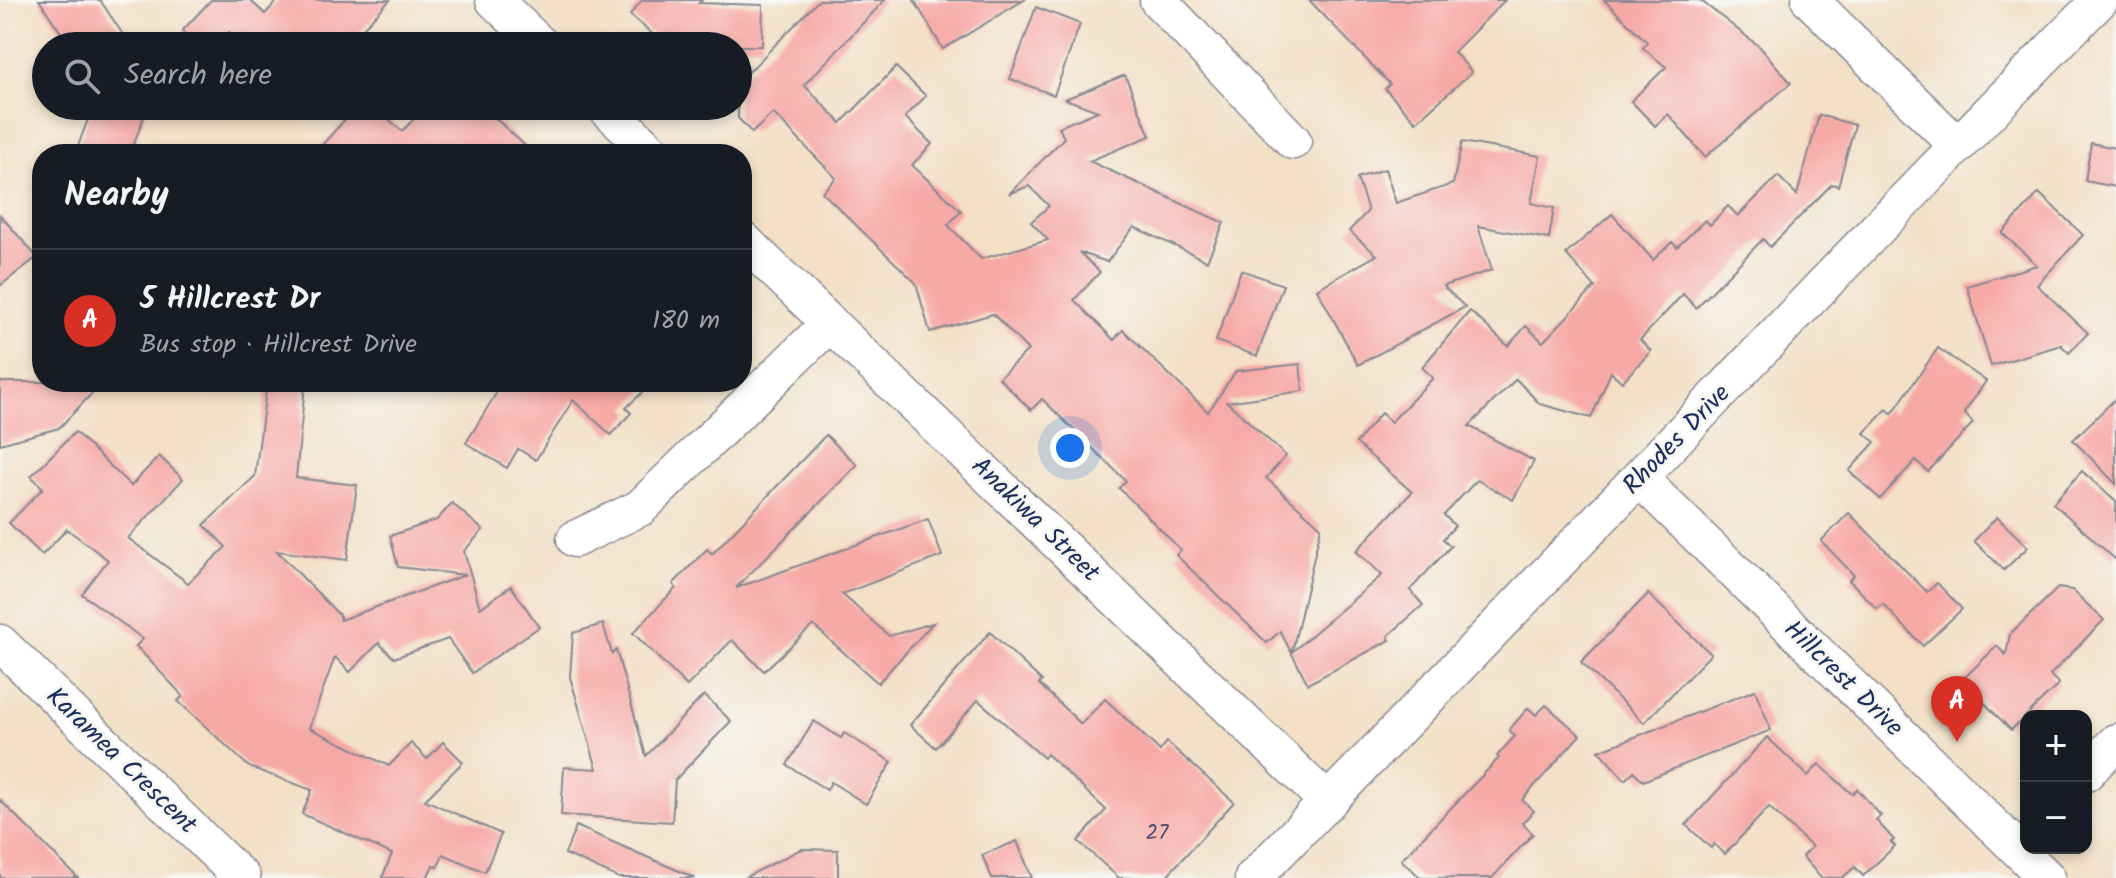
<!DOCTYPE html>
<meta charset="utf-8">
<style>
body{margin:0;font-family:Kalam,sans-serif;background:#242831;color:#f1f3f6}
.controls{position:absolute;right:24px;bottom:24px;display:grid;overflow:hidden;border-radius:16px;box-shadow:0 4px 12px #0003}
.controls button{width:72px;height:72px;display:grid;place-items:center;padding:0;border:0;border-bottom:2px solid #363941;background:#171b24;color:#f1f3f6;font:40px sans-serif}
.you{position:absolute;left:1070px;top:448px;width:28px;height:28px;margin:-20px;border:6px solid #fff;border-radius:50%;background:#1a73e8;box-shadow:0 0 0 12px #1a73e833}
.badge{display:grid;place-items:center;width:52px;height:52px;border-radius:50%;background:#d93025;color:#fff;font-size:26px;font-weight:700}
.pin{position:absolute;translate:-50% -66px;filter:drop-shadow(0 2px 4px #0008)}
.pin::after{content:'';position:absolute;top:42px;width:28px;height:24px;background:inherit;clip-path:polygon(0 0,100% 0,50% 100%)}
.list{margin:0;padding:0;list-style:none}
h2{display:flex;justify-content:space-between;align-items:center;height:104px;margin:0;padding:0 32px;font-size:34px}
h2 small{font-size:26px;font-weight:400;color:#9ea1a6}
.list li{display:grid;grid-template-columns:52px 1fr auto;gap:24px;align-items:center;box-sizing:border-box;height:144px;padding:0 32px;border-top:2px solid #363941}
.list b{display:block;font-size:30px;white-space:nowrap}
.list p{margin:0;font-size:26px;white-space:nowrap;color:#9ea1a6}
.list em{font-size:26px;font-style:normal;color:#9ea1a6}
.icon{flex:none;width:44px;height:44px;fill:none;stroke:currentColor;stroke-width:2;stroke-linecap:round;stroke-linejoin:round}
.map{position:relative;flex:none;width:2116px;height:878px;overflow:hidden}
.search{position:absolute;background:#171b24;box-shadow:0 4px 12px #0003;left:32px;top:32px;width:720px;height:88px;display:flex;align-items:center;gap:20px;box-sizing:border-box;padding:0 28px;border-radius:44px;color:#9ea1a6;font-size:30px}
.panel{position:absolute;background:#171b24;box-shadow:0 4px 12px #0003;left:32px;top:144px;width:720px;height:248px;border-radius:32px}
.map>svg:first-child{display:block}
.building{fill:#f7a9a6}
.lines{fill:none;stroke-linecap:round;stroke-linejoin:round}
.street-casing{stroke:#878892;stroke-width:39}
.street{stroke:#fff;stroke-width:36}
.labels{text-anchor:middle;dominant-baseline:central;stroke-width:6;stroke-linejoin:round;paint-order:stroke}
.number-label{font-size:22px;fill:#524e70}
.street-label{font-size:26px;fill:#1b2f5e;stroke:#f6f6f2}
</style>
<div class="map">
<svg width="2116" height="878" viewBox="0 0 2116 878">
<rect width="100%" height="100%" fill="#f6f6f2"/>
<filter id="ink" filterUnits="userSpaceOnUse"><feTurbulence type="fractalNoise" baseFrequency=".0125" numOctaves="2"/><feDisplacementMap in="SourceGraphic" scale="16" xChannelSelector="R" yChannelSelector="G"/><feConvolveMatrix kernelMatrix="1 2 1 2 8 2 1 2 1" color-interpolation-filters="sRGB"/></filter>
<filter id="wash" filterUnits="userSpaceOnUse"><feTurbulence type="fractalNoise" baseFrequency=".006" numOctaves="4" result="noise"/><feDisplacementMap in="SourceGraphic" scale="32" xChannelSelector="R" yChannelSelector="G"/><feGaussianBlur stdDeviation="1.8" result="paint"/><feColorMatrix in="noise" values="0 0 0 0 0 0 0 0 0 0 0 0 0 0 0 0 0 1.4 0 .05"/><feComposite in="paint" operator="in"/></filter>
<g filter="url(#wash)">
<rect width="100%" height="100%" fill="#f3e0c6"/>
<g id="blocks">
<g class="building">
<polygon points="39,0 100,0 124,36 110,46 70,46"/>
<polygon points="211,0 250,0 265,14 278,0 390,0 346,46 244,46 229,32 217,46 198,46 182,31"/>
<polygon points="642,0 702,0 699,3 763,5 762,46 667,46 630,15"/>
<polygon points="819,0 885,0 804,85 841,123 896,67 926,96 905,117 932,144 912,165 961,211 948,225 981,259 1048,240 1031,222 1049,206 1029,186 1009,194 1064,138 1059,127 1098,111 1065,99 1125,75 1150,136 1089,161 1224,223 1207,261 1134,227 1107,262 1079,252 1100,272 1074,300 1114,340 1123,330 1208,412 1236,371 1300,364 1303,391 1227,402 1286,456 1266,478 1321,527 1292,652 1382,575 1356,551 1412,492 1356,443 1381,413 1391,422 1433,378 1422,367 1470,311 1508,346 1526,326 1543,342 1595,287 1566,254 1612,214 1653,260 1672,242 1677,247 1705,220 1710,225 1728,206 1738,216 1778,176 1797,195 1819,115 1855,125 1838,186 1832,184 1770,247 1763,239 1696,308 1683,294 1640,340 1651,351 1622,382 1611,372 1591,418 1540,404 1516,379 1469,426 1534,461 1513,500 1477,480 1444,515 1455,526 1443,539 1451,546 1410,590 1423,605 1388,636 1390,640 1308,684 1280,631 1267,643 1176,555 1181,550 1119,488 1126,481 1042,399 1031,410 999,378 1028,350 993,314 930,332 916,283 822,192 836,178 773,113 752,133 738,118 738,83"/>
<polygon points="914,0 1024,0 943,49"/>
<polygon points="1309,0 1505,0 1454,52 1472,72 1416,122 1385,89 1390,84"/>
<polygon points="1604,0 1700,0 1760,47 1791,83 1705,157 1668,114 1655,126 1631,101 1666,67 1643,48 1647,42"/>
<polygon points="1036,7 1080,24 1054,95 1010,79"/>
<polygon points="93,106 148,106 130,154 75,154"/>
<polygon points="357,106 374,106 402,131 427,106 482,106 534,154 314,154"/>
<polygon points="1462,142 1540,156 1531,203 1554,208 1549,239 1478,226 1492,270 1443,286 1465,307 1358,365 1317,289 1377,255 1349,231 1368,211 1357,178 1385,169 1396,203 1453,184"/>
<polygon points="2091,143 2116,148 2116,187 2085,181"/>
<polygon points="2039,193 2083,235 2037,285 2088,333 2069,353 2061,345 1991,366 1967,286 2037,265 2002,233"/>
<polygon points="0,215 37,257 0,286"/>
<polygon points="1241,270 1283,285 1257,356 1216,341"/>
<polygon points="1938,348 1986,381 1964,413 1973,423 1928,472 1916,460 1880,499 1849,471 1875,442 1864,433 1887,409 1892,414"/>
<polygon points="0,382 103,382 59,428 0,444"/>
<polygon points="267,382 305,385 296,478 357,485 347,560 277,551 340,616 340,620 465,575 398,567 390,536 437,520 452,503 483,530 464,551 480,608 511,586 539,627 472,673 448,639 394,658 379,643 350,672 335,657 309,728 389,766 411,743 427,759 443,742 463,762 425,800 501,834 485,872 443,854 438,867 433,865 427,878 382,878 392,854 302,814 312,790 249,767 178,701 183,696 136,646 143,639 82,594 108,560 67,529 42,555 9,523 43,488 31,476 75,432 131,486 159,456 183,479 128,538 188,583 226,547 204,525 255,476"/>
<polygon points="503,382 653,382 626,408 631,413 611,435 573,400 536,460 518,449 507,468 466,443"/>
<polygon points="2116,398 2116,484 2073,440"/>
<polygon points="826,435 857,465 736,588 928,519 942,556 842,594 889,636 933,623 878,683 813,625 764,671 732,640 687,686 633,633 676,588 673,584 707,549 712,554"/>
<polygon points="2082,471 2116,502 2116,560 2053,503"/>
<polygon points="1849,513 1927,592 1937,583 1962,609 1923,646 1883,604 1877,609 1849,580 1854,575 1821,541"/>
<polygon points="1997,517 2028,547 2004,570 1974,541"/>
<polygon points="2058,588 2072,590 2104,620 2050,675 2059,684 2011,730 1962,680 1997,646 2006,655 2010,634"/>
<polygon points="1648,594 1711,654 1644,723 1581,662"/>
<polygon points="603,624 612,654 616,650 646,756 704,695 731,721 675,780 672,822 561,815 564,767 597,769 570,677 573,633"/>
<polygon points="990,632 1042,681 1039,684 1081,724 1105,699 1160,751 1167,742 1234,802 1165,878 1119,878 1078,841 1106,810 1047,754 1044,758 978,700 936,748 910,725"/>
<polygon points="1755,690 1771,730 1643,781 1634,771 1625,780 1599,751"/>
<polygon points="1546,705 1580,735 1522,800 1534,811 1522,823 1533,834 1492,878 1421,878 1401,860 1499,758 1497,756 1515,736 1509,730 1528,708 1536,715"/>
<polygon points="814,721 841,738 844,733 892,762 866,804 831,782 827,790 787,765"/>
<polygon points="1767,737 1808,776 1819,764 1852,794 1857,789 1881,816 1876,820 1894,840 1891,842 1895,846 1863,876 1855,867 1842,878 1821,878 1802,856 1812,847 1769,807 1725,854 1714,844 1711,848 1686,825"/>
<polygon points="0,800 78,878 0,878"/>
<polygon points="576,826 695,878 619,878 565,854"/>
<polygon points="1017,841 1032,878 992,878 982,855"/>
<polygon points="801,849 838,850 838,878 744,878"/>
</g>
</g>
</g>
<g filter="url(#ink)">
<use href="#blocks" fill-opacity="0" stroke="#878892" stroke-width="2"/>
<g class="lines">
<defs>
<g id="street">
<polyline points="494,0 542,46"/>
<polyline points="1158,0 1293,141"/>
<polyline points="1810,0 1957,145"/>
<polyline points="604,106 654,154"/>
<polyline points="742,239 1328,802"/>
<polyline points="1640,479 2047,878"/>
<polyline points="575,539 640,508 830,323"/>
<polyline points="0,643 242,878"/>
<polyline points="2086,773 2116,742"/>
<path d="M1253 878C1538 588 1814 289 2100 0"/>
</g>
</defs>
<use href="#street" class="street-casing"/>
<use href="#street" class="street"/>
</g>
</g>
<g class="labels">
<g class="number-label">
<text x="1157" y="833">27</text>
</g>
<g class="street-label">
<text transform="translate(1677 440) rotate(-46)">Rhodes Drive</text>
<text transform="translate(1035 520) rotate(44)">Anakiwa Street</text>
<text transform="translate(1843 679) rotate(44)">Hillcrest Drive</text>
<text transform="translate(121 761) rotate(44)">Karamea Crescent</text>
</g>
</g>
</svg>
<div class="controls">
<button>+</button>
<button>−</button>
</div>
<div class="you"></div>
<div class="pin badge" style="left:1957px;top:742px">A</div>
<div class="search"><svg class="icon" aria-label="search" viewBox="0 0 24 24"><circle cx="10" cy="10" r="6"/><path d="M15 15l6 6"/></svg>Search here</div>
<section class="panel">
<h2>Nearby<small></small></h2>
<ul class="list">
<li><span class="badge">A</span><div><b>5 Hillcrest Dr</b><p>Bus stop · Hillcrest Drive</p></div><em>180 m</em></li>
</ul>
</section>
</div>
